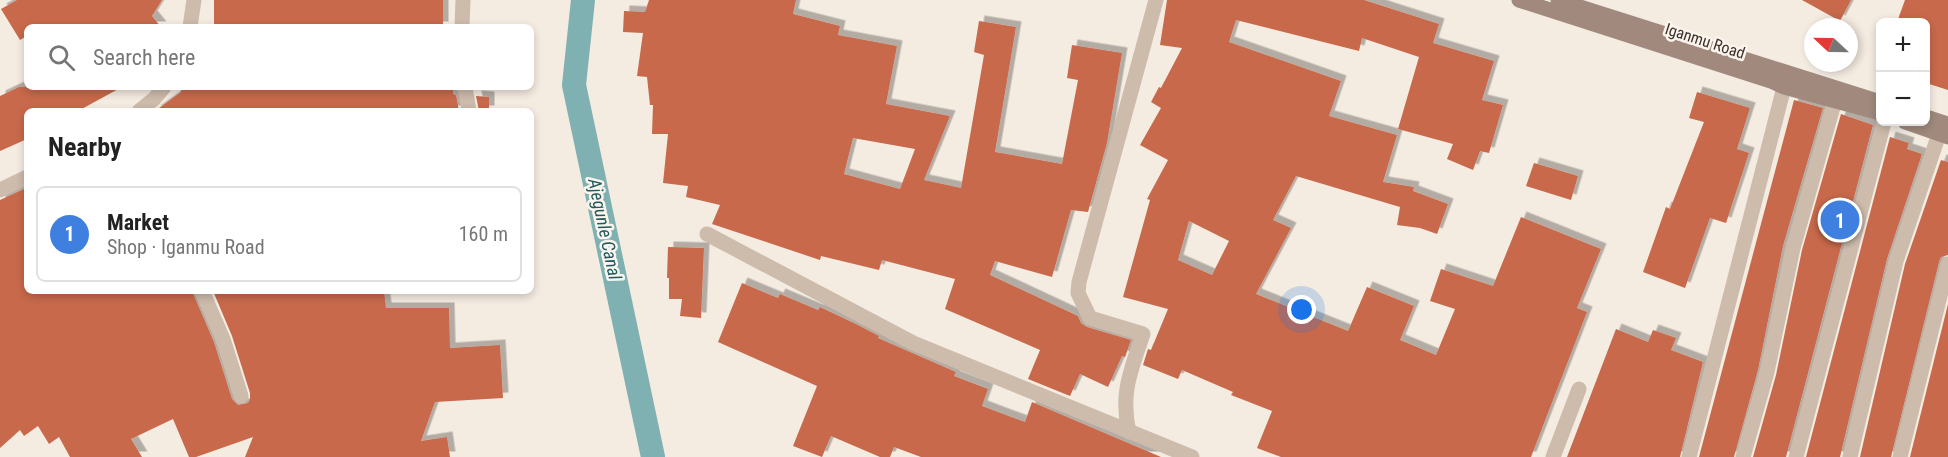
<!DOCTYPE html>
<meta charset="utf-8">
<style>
body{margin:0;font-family:"Roboto Condensed",sans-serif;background:#f6f6f6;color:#222}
.controls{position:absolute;right:18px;top:18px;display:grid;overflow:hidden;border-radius:9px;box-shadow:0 3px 9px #0003}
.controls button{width:54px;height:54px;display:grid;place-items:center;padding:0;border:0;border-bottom:2px solid #e0e0e0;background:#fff;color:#222;font:30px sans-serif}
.compass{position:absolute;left:1804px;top:18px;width:54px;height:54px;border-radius:50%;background:#fff;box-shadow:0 3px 9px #0003;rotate:292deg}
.you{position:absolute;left:1302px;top:310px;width:21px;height:21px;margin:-15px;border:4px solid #fff;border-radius:50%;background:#1a73e8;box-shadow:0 0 0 9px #1a73e833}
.badge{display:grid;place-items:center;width:39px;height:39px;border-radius:50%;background:#1f5a5e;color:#fff;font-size:20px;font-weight:700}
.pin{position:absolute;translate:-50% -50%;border:3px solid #fff;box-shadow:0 2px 6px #0006}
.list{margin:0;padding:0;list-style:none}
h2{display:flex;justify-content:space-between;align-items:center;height:78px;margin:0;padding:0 24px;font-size:26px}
h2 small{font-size:20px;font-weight:400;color:#767676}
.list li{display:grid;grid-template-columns:39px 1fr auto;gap:18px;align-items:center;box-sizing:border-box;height:96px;margin:0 12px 12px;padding:0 12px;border:2px solid #e0e0e0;border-radius:9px}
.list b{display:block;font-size:22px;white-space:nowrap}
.list p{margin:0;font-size:20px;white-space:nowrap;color:#767676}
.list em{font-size:20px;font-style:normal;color:#767676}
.icon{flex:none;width:33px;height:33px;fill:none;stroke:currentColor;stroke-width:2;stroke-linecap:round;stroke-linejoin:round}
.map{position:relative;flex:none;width:1948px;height:457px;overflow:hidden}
.search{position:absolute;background:#fff;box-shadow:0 3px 9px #0003;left:24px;top:24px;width:510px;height:66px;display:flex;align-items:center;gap:15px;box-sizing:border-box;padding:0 21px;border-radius:9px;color:#767676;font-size:22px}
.panel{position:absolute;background:#fff;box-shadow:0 3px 9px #0003;left:24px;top:108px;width:510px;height:186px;border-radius:9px}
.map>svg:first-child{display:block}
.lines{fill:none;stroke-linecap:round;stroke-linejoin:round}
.canal{stroke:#7fb0b2;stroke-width:24}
.building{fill:#c8694b;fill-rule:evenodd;filter:url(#shadow)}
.street{stroke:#cdbbac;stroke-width:15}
.secondary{stroke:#a18a7d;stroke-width:15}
.labels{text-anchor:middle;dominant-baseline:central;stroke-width:5;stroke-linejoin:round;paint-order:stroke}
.street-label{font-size:16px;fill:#3b302b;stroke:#fbf5ee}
.water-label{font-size:18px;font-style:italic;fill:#1f5a5e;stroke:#fbf5ee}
</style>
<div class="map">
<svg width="1948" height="457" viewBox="0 0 1948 457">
<defs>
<filter id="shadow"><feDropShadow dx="5.5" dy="-5.5" stdDeviation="0" flood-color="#0004"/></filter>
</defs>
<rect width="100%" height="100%" fill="#f4ebe1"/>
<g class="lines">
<polyline class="canal" points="583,0 574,85 653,457"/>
</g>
<g class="building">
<polygon points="17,0 162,0 152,16 161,27 27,27 27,36 20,40 1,9"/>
<rect x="214" y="0" width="229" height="27"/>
<path d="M649 0H796L793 14 840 26 838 35 897 46 886 104 950 116 924 180 961 188 984 55 974 52 979 21 1016 27 995 152 1062 164 1078 80 1067 78 1072 45 1122 53 1107 143 1088 212 1071 210 1052 277 995 261 990 275 1078 316 1081 323 1087 327 1131 340 1125 357 1122 356 1108 387 1080 374 1070 396 1028 379 1040 350 945 309 955 279 882 260 879 270 821 256 820 260 712 224 720 205 686 197 688 186 663 183 668 134H652L653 105H650L647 77 637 76 643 33 623 32 624 11 645 12ZM853 138 915 149 900 189 844 174Z"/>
<path d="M1167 0H1364L1439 24 1433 43 1494 61 1482 100 1503 105 1489 153 1480 151 1473 170 1447 159 1453 144 1398 129 1419 57 1362 38 1359 51 1236 20 1229 42 1341 81 1329 116 1397 135 1383 182 1414 187 1413 191 1448 204 1437 234 1420 228 1397 225 1400 207 1296 176 1273 220 1291 228 1256 294 1348 331 1367 287 1414 306 1400 340 1436 355 1455 309 1430 301 1441 269 1493 286 1521 217 1601 249 1577 308 1587 312 1531 457H1281L1257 448 1272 411 1231 395 1233 392 1182 370 1178 379 1143 365 1148 349 1151 350 1168 309 1123 297 1150 200 1147 199 1168 160 1140 145 1161 108 1151 102 1159 87 1161 88 1182 48 1160 45ZM1189 221 1229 241 1212 275 1178 260Z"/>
<polygon points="1802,0 1851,0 1840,21"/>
<polygon points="1905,0 1948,0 1948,90 1926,83 1926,22 1897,22"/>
<polygon points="19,87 122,87 78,111 27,111 27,139 0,151 0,96"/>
<polygon points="181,87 453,87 453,94 456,95 459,111 155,111 181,92"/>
<polygon points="1697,92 1750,108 1737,149 1749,153 1726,223 1710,218 1685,288 1643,272 1666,207 1670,209 1704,122 1689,118"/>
<polygon points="476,96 489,97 489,111 479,111"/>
<polygon points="1794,100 1823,108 1783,246 1758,370 1734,457 1699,457"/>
<polygon points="1841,114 1873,125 1786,457 1753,457 1776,375 1802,250"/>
<polygon points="1890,137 1909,143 1907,149 1922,154 1887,259 1840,457 1806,457"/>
<polygon points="1941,160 1948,162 1948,255 1941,257 1939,262 1891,457 1860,457 1905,264"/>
<polygon points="1534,163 1578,176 1571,200 1526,186"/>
<polygon points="24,189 27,196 27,291 192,291 214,342 232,399 238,405 248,403 250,399 250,393 232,336 213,291 384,291 386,308 449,308 450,348 500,345 503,398 435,402 421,441 447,437 450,457 245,457 253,437 196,457 189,457 173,419 131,439 142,457 70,457 59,437 49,444 38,426 24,436 20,430 0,448 0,200"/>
<polygon points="668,247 704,248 701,318 680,316 682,299 669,299 669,278 667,278"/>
<polygon points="742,283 778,298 780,294 818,310 820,307 858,325 879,336 878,338 956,372 954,376 988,389 982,406 1025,422 1032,402 1161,457 921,457 894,447 890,457 880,457 831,436 822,457 793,446 817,386 718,342"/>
<polygon points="1948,304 1948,457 1910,457"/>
<polygon points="1616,329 1648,342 1653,330 1676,338 1671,350 1703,362 1680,457 1567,457"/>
</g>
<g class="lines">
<g class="street">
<polyline points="190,27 194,0"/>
<polyline points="462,27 463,0"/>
<polyline points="465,87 469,111"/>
<polyline points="139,111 154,99 164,87"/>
<polyline points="0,190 27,177"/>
<polyline points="707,234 913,343 1192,457"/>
<polyline points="202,291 223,339 241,396"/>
<path d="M1129 432C1120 394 1131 370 1143 334L1090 318 1078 293 1079 282 1156 0"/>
<polyline points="1553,457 1579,389"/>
<polyline points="1689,457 1784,87"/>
<polyline points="1743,457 1767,372 1793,248 1835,100"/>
<polyline points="1796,457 1884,122"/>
<polyline points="1850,457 1896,261 1939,134"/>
<polyline points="1900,457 1948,264"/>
</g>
<g class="secondary">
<polyline points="1519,0 1771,81 1784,87 1880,113"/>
<polyline points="1558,0 1880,102"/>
<polyline points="1926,117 1948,124"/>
<polyline points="1905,122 1948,137"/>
</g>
</g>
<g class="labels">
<g class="street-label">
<text transform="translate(1705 41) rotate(18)">Iganmu Road</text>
</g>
<g class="water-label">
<text transform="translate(605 229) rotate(78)">Ajegunle Canal</text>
</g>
</g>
</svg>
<div class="controls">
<button>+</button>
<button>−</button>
</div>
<svg class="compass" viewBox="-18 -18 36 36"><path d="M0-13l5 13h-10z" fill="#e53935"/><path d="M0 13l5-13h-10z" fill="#767676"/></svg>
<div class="you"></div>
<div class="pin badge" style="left:1840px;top:220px;background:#3f7fe0">1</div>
<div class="search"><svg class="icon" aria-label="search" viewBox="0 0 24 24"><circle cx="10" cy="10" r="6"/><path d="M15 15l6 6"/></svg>Search here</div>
<section class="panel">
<h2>Nearby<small></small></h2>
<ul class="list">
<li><span class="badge" style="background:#3f7fe0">1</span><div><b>Market</b><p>Shop · Iganmu Road</p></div><em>160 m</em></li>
</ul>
</section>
</div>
